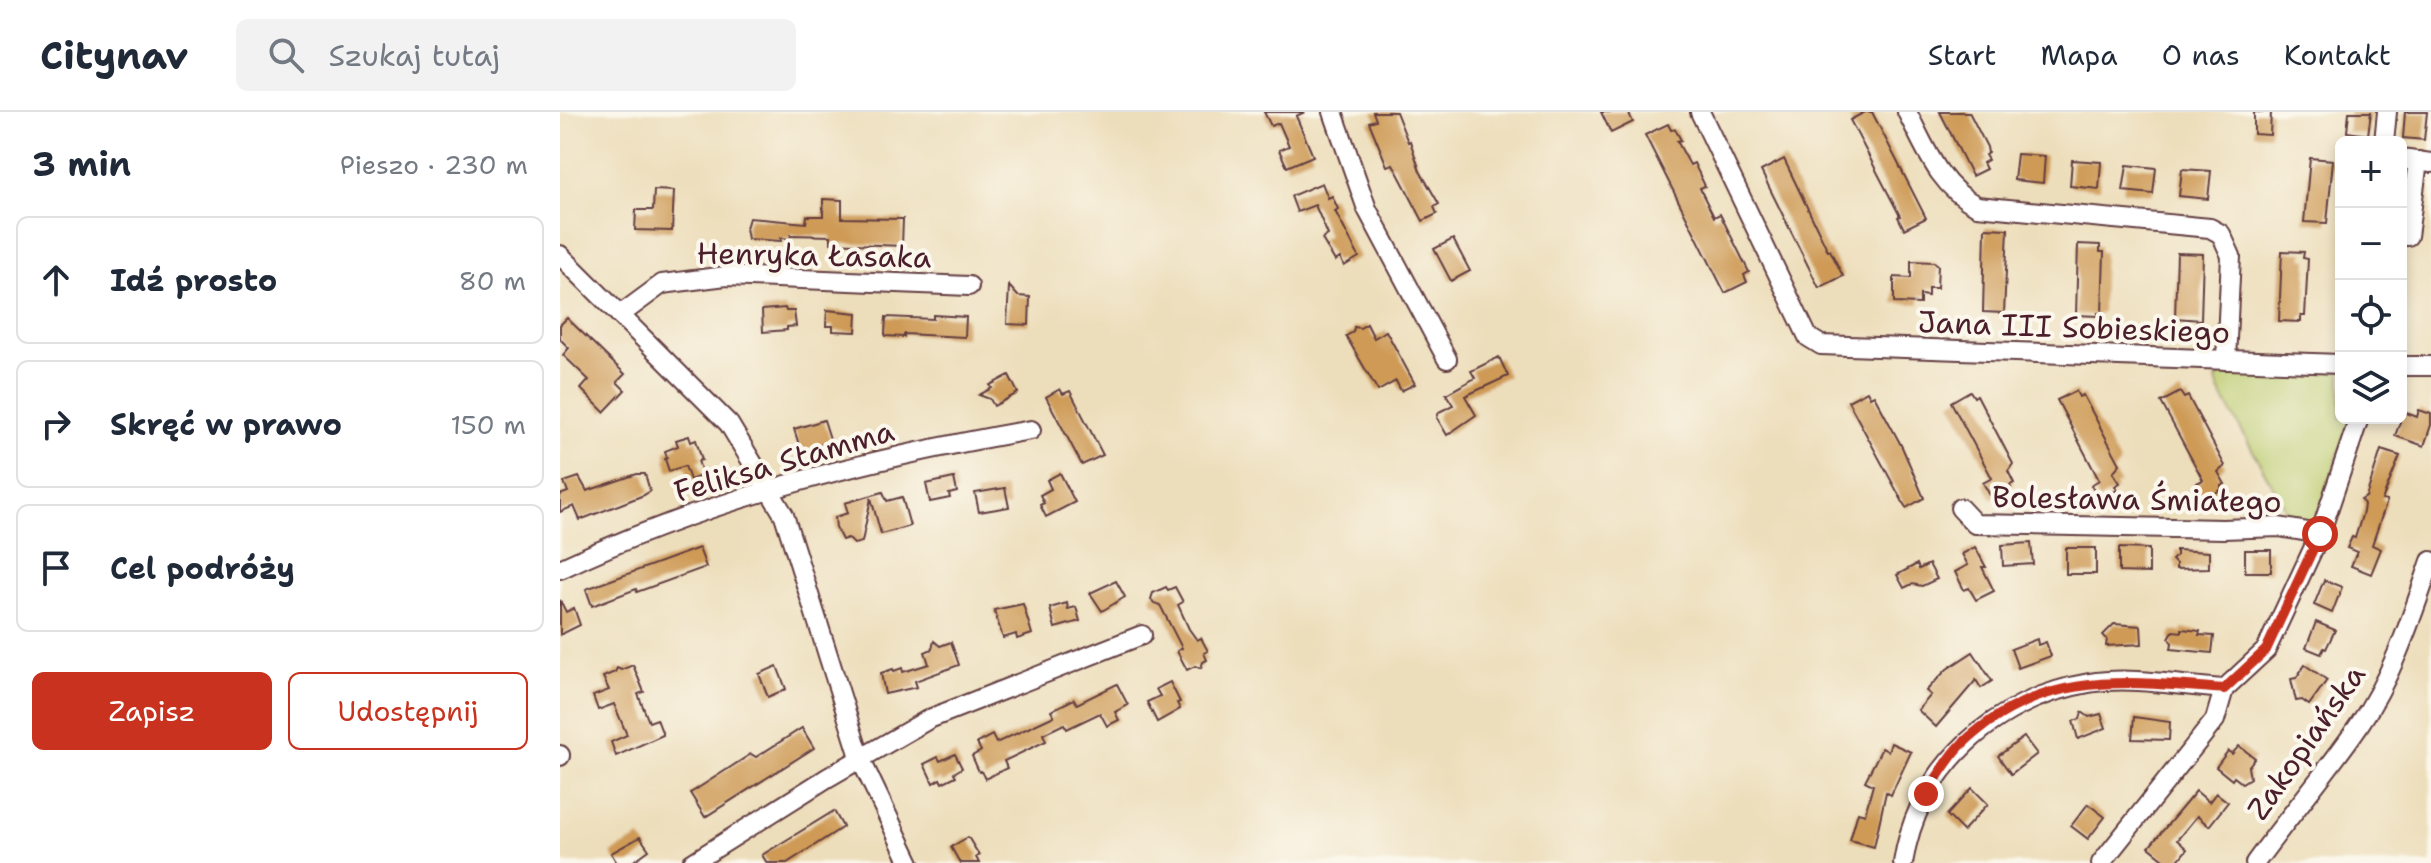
<!DOCTYPE html>
<html lang="pl">
<meta charset="utf-8">
<style>
body{margin:0;font-family:"Shantell Sans",sans-serif;background:#f2f2f3;color:#1f2937}
.controls{position:absolute;right:24px;top:24px;display:grid;overflow:hidden;border-radius:12px;box-shadow:0 4px 12px #0003}
.controls button{width:72px;height:72px;display:grid;place-items:center;padding:0;border:0;border-bottom:2px solid #e0e1e3;background:#fff;color:#1f2937;font:40px sans-serif}
.stop{position:absolute;width:24px;height:24px;margin:-18px;border:6px solid #c8321e;border-radius:50%;background:#fff}
.stop.end{background:#c8321e;border-color:#fff;box-shadow:0 2px 8px #0008}
.list{margin:0;padding:0;list-style:none}
h2{display:flex;justify-content:space-between;align-items:center;height:104px;margin:0;padding:0 32px;font-size:34px}
h2 small{font-size:26px;font-weight:400;color:#747a83}
.list li{display:grid;grid-template-columns:52px 1fr auto;gap:24px;align-items:center;box-sizing:border-box;height:128px;margin:0 16px 16px;padding:0 16px;border:2px solid #e0e1e3;border-radius:12px}
.list b{display:block;font-size:30px;white-space:nowrap}
.list em{font-size:26px;font-style:normal;color:#747a83}
.actions{display:flex;gap:16px;padding:24px 32px}
.actions a{flex:1;padding:18px 0;border:2px solid #c8321e;border-radius:12px;text-align:center;font-size:28px;color:#c8321e}
.actions .main{background:#c8321e;color:#fff}
.icon{flex:none;width:44px;height:44px;fill:none;stroke:currentColor;stroke-width:2;stroke-linecap:round;stroke-linejoin:round}
.map{position:relative;flex:none;width:1871px;height:751px;overflow:hidden}
header{display:flex;align-items:center;gap:48px;box-sizing:border-box;height:112px;padding:0 40px;background:#fff;border-bottom:2px solid #e0e1e3}
header strong{font-size:38px}
nav{display:flex;gap:44px;margin-inline-start:auto;font-size:28px}
.search{width:560px;height:72px;background:#f2f2f3;display:flex;align-items:center;gap:20px;box-sizing:border-box;padding:0 28px;border-radius:12px;color:#747a83;font-size:30px}
main{display:flex}
aside{flex:1;background:#fff}
.map>svg:first-child{display:block}
.green{fill:#bbca6d;stroke:#82744c;stroke-width:2}
.building{fill:#ce9a55}
.lines{fill:none;stroke-linecap:round;stroke-linejoin:round}
.minor-casing{stroke:#623c41;stroke-width:22}
.minor{stroke:#fff;stroke-width:18}
.route{stroke:#c8321e;stroke-width:10}
.labels{text-anchor:middle;dominant-baseline:central;stroke-width:8;stroke-linejoin:round;paint-order:stroke}
.street-label{font-size:30px;fill:#4a1f2b;stroke:#fbf7ec}
</style>
<header>
<strong>Citynav</strong>
<div class="search"><svg class="icon" aria-label="search" viewBox="0 0 24 24"><circle cx="10" cy="10" r="6"/><path d="M15 15l6 6"/></svg>Szukaj tutaj</div>
<nav><a>Start</a><a>Mapa</a><a>O nas</a><a>Kontakt</a></nav>
</header>
<main>
<aside>
<h2>3 min<small>Pieszo · 230 m</small></h2>
<ul class="list">
<li><svg class="icon" aria-label="ahead" viewBox="0 0 24 24"><path d="M12 20V5M6 11l6-6 6 6"/></svg><div><b>Idź prosto</b></div><em>80 m</em></li>
<li><svg class="icon" aria-label="right" viewBox="0 0 24 24"><path d="M7 20v-9h11M14 6l5 5-5 5"/></svg><div><b>Skręć w prawo</b></div><em>150 m</em></li>
<li><svg class="icon" aria-label="arrive" viewBox="0 0 24 24"><path d="M6 21V4h12l-3 4 3 4H6"/></svg><div><b>Cel podróży</b></div></li>
</ul>
<div class="actions"><a class="main">Zapisz</a><a>Udostępnij</a></div>
</aside>
<div class="map">
<svg width="1871" height="751" viewBox="0 0 1871 751">
<rect width="100%" height="100%" fill="#fbf7ec"/>
<filter id="ink" filterUnits="userSpaceOnUse"><feTurbulence type="fractalNoise" baseFrequency=".0125" numOctaves="2"/><feDisplacementMap in="SourceGraphic" scale="16" xChannelSelector="R" yChannelSelector="G"/><feConvolveMatrix kernelMatrix="1 2 1 2 8 2 1 2 1" color-interpolation-filters="sRGB"/></filter>
<filter id="wash" filterUnits="userSpaceOnUse"><feTurbulence type="fractalNoise" baseFrequency=".006" numOctaves="4" result="noise"/><feDisplacementMap in="SourceGraphic" scale="32" xChannelSelector="R" yChannelSelector="G"/><feGaussianBlur stdDeviation="1.8" result="paint"/><feColorMatrix in="noise" values="0 0 0 0 0 0 0 0 0 0 0 0 0 0 0 0 0 1.4 0 .05"/><feComposite in="paint" operator="in"/></filter>
<g filter="url(#wash)">
<rect width="100%" height="100%" fill="#eddebb"/>
<polygon class="green" points="1666,256 1781,260 1781,306 1791,306 1753,417 1735,414 1659,278 1656,268"/>
<g id="blocks">
<g class="building">
<polygon points="704,0 745,0 736,4 753,44 727,55 719,38 729,34 719,11 711,14"/>
<polygon points="813,0 836,0 848,30 850,29 860,59 879,92 874,95 877,102 863,109 833,52 827,54 809,10 816,8"/>
<polygon points="1041,0 1068,0 1073,10 1051,21"/>
<polygon points="1305,0 1312,0 1366,106 1344,117 1338,105 1340,104 1290,8"/>
<polygon points="1380,0 1409,0 1427,35 1428,41 1425,43 1428,48 1423,51 1426,57 1412,64"/>
<polygon points="1694,0 1711,0 1710,23 1694,22"/>
<polygon points="1789,0 1811,0 1808,23 1787,20"/>
<polygon points="1845,0 1867,0 1864,28 1843,26"/>
<polygon points="1108,12 1111,18 1115,17 1121,28 1117,29 1130,53 1134,51 1145,74 1140,76 1143,83 1154,105 1160,102 1189,160 1184,163 1187,170 1165,181 1085,23"/>
<polygon points="1457,42 1485,44 1483,71 1454,68"/>
<polygon points="1750,46 1773,48 1767,111 1744,110"/>
<polygon points="1224,47 1268,139 1270,138 1283,164 1259,176 1201,59"/>
<polygon points="1512,48 1541,50 1539,77 1510,74"/>
<polygon points="1567,53 1596,56 1593,82 1563,79"/>
<polygon points="1622,57 1651,59 1648,87 1619,84"/>
<polygon points="762,71 768,86 772,84 778,97 775,99 799,145 784,154 780,146 775,149 762,127 768,123 755,93 737,100 731,84"/>
<polygon points="94,78 114,79 112,119 75,118 76,98 93,98"/>
<polygon points="263,87 282,88 282,106 343,107 342,134 271,131 271,124 231,123 230,127 221,126 221,129 188,127 186,116 189,106 246,111 247,104 263,104"/>
<polygon points="1425,116 1448,117 1444,201 1423,200"/>
<polygon points="893,127 910,159 891,169 874,137"/>
<polygon points="1518,132 1540,133 1540,140 1544,140 1542,201 1538,201 1538,204 1516,203"/>
<polygon points="1722,139 1744,140 1743,146 1748,147 1745,204 1741,204 1741,210 1719,209"/>
<polygon points="1617,141 1643,142 1641,208 1615,206"/>
<polygon points="1351,149 1374,150 1378,153 1377,176 1368,176 1368,184 1360,183 1360,192 1334,191 1334,165 1351,166"/>
<polygon points="449,174 458,184 470,185 469,213 447,212"/>
<polygon points="225,196 226,199 234,199 236,214 227,215 227,218 203,220 202,198"/>
<polygon points="267,198 297,201 296,220 273,219 273,214 266,214"/>
<polygon points="373,203 406,205 405,225 344,222 344,225 326,224 325,222 326,205 373,207"/>
<polygon points="7,206 65,262 57,270 65,278 44,300 21,277 29,268 3,243 9,236 0,227 0,213"/>
<polygon points="807,212 814,226 826,219 855,272 841,279 836,269 818,279 786,224 793,220 794,215 800,216"/>
<polygon points="939,245 948,264 905,284 916,303 887,323 877,306 879,300 893,293 886,282 915,266 911,259"/>
<polygon points="449,263 458,281 434,294 430,287 419,283 432,276 430,273"/>
<polygon points="500,277 503,282 510,279 543,343 522,353 486,285"/>
<polygon points="1307,279 1310,285 1314,283 1342,335 1364,386 1346,396 1288,289"/>
<polygon points="1410,279 1414,285 1417,283 1453,352 1448,359 1454,371 1450,373 1451,377 1432,387 1423,371 1432,366 1391,290"/>
<polygon points="1516,279 1519,285 1523,283 1560,352 1553,360 1560,371 1555,374 1557,378 1539,388 1531,373 1539,368 1497,288"/>
<polygon points="1620,280 1624,286 1628,284 1665,354 1658,360 1665,372 1661,374 1662,377 1643,388 1635,372 1643,368 1601,290"/>
<polygon points="1859,298 1871,302 1871,313 1864,334 1835,324 1840,310 1838,306 1841,306 1844,300 1857,305"/>
<polygon points="264,308 271,330 241,339 234,317"/>
<polygon points="129,324 131,330 136,328 142,348 138,349 143,363 130,368 125,354 109,359 105,347 107,346 105,339 118,334 116,328"/>
<polygon points="1821,338 1840,344 1822,388 1827,389 1812,433 1821,437 1811,462 1791,454 1797,440 1787,436 1792,425 1795,426 1803,400 1804,392 1801,388 1806,385"/>
<polygon points="500,361 515,390 486,405 480,393 484,391 480,383 491,377 487,368"/>
<polygon points="77,362 85,362 90,379 84,383 20,408 14,394 0,400 0,383 8,380 4,370 19,365 27,379"/>
<polygon points="394,366 397,380 389,382 390,386 370,390 366,372"/>
<polygon points="445,376 449,395 419,400 415,381"/>
<polygon points="323,380 327,389 342,385 350,414 321,422 311,386 302,430 294,432 288,426 282,428 276,416 275,405 288,401 285,391"/>
<polygon points="1471,431 1473,452 1443,454 1442,433"/>
<polygon points="1415,435 1426,455 1422,455 1434,479 1416,488 1409,476 1404,478 1395,460 1408,453 1402,442"/>
<polygon points="139,436 146,455 77,480 76,477 32,494 26,477"/>
<rect x="1506" y="436" width="30" height="26"/>
<polygon points="1559,436 1589,437 1589,461 1559,460"/>
<polygon points="1616,438 1649,440 1649,456 1616,457 1616,452 1612,448 1616,444"/>
<rect x="1685" y="438" width="26" height="22"/>
<polygon points="1357,452 1359,457 1369,452 1377,467 1362,474 1352,472 1344,476 1337,463"/>
<polygon points="1764,468 1782,475 1772,501 1754,493"/>
<polygon points="556,469 565,485 542,499 530,481"/>
<polygon points="606,475 608,478 615,475 623,490 618,493 629,517 637,528 641,526 648,539 644,541 647,548 643,550 641,556 635,554 627,558 617,539 622,536 600,493 594,491 591,487 593,481"/>
<polygon points="0,488 6,500 14,496 20,513 0,523"/>
<polygon points="507,491 508,497 516,495 520,509 495,516 490,496"/>
<polygon points="463,492 472,522 457,527 456,522 443,526 434,498"/>
<polygon points="1756,510 1775,518 1766,537 1764,536 1761,542 1746,536"/>
<polygon points="1554,512 1581,514 1582,532 1546,534 1547,527 1543,523"/>
<polygon points="1622,517 1640,519 1639,523 1654,524 1652,541 1611,537 1612,531 1609,526 1613,519 1622,520"/>
<polygon points="1477,527 1478,533 1486,530 1491,544 1458,556 1451,537"/>
<polygon points="374,529 380,534 391,530 399,553 355,569 357,575 325,582 321,561 333,557 334,559 342,556 343,560 369,552 365,540 372,537"/>
<polygon points="1413,540 1432,569 1421,576 1416,568 1376,615 1358,598 1371,583 1366,579 1387,557"/>
<polygon points="73,553 84,580 78,582 89,610 97,607 103,623 56,644 51,630 67,623 54,592 38,598 33,584 49,578 43,565 55,560 57,556 61,558"/>
<polygon points="1745,553 1767,568 1749,593 1742,588 1736,589 1731,567 1736,566"/>
<polygon points="217,554 226,577 208,585 199,562"/>
<polygon points="610,570 620,590 617,591 620,597 597,610 587,590 600,584 596,577"/>
<polygon points="557,572 568,593 555,600 559,608 547,614 540,601 507,617 504,612 483,622 486,629 444,649 447,656 425,667 421,659 419,660 412,644 421,639 417,631 432,623 436,631 494,604 491,599 498,595 514,587 517,592"/>
<polygon points="1522,600 1529,605 1541,602 1546,616 1518,627 1513,609 1520,607"/>
<polygon points="1574,605 1610,610 1609,628 1572,627"/>
<polygon points="242,616 254,636 145,705 130,681 132,680 191,642 196,645"/>
<polygon points="1464,625 1477,642 1451,662 1438,644"/>
<polygon points="1331,631 1351,640 1331,683 1326,680 1314,735 1290,728 1298,700 1305,702 1313,673 1305,669 1322,636 1328,639"/>
<polygon points="1679,634 1695,646 1688,655 1690,666 1682,671 1674,665 1672,668 1656,655 1668,639 1672,642"/>
<polygon points="395,642 402,656 394,661 396,664 382,671 380,667 373,671 364,652 378,645 380,649"/>
<polygon points="1412,676 1428,692 1403,719 1387,703"/>
<polygon points="1636,679 1649,690 1656,681 1668,690 1649,714 1637,704 1617,728 1627,737 1616,751 1609,751 1589,735"/>
<polygon points="1528,692 1545,705 1528,727 1511,714"/>
<polygon points="274,699 283,715 227,751 207,751 202,743"/>
<polygon points="80,725 89,738 71,751 57,751 51,741"/>
<polygon points="408,725 419,743 416,745 419,751 400,751 391,735"/>
</g>
</g>
</g>
<g filter="url(#ink)">
<use href="#blocks" fill-opacity="0" stroke="#623c41" stroke-width="2"/>
<g class="lines">
<defs>
<g id="minor">
<polyline points="773,0 807,97 887,247"/>
<polyline points="1140,0 1248,225 1261,233 1781,252"/>
<path d="M1347 0C1366 37 1379 74 1417 94L1650 116 1661 122 1671 144 1666 248"/>
<polyline points="1824,30 1827,0"/>
<polyline points="1841,47 1871,51"/>
<polyline points="1841,124 1848,124 1858,49"/>
<polyline points="0,143 169,312 224,403 301,648 350,751"/>
<polyline points="60,203 102,172 166,164 409,174"/>
<polyline points="1841,254 1871,254"/>
<polyline points="1400,396 1415,412 1663,417 1719,415 1760,422"/>
<path d="M0 457C148 387 310 346 471 318"/>
<polyline points="0,643 0,644"/>
<polyline points="132,751 267,666 369,607 582,523"/>
<path d="M1343 751C1358 655 1435 587 1529 571 1572 564 1621 574 1664 577"/>
<polyline points="1541,751 1655,608 1664,577 1706,538 1760,422 1799,306"/>
<path d="M1695 751C1729 704 1767 660 1799 613 1833 564 1852 504 1871 449"/>
</g>
</defs>
<use href="#minor" class="minor-casing"/>
<use href="#minor" class="minor"/>
</g>
</g>
<g class="lines" filter="url(#ink)">
<path class="route" d="M1366 682C1377 666 1388 646 1402 632 1481 557 1566 569 1664 577L1706 538 1760 422"/>
</g>
<g class="labels">
<g class="street-label">
<text transform="translate(254 143) rotate(1)">Henryka Łasaka</text>
<text transform="translate(1514 215) rotate(2)">Jana III Sobieskiego</text>
<text transform="translate(224 349) rotate(-16)">Feliksa Stamma</text>
<text transform="translate(1577 387) rotate(1)">Bolesława Śmiałego</text>
<text transform="translate(1746 630) rotate(-55)">Zakopiańska</text>
</g>
</g>
</svg>
<div class="controls">
<button>+</button>
<button>−</button>
<button><svg class="icon" aria-label="locate" viewBox="0 0 24 24"><circle cx="12" cy="12" r="6"/><path d="M12 2v4M12 18v4M2 12h4M18 12h4"/></svg></button>
<button><svg class="icon" aria-label="layers" viewBox="0 0 24 24"><path d="M12 4l9 5-9 5-9-5zM3 14l9 5 9-5"/></svg></button>
</div>
<div class="stop" style="left:1760px;top:422px"></div>
<div class="stop end" style="left:1366px;top:682px"></div>
</div>
</main>
